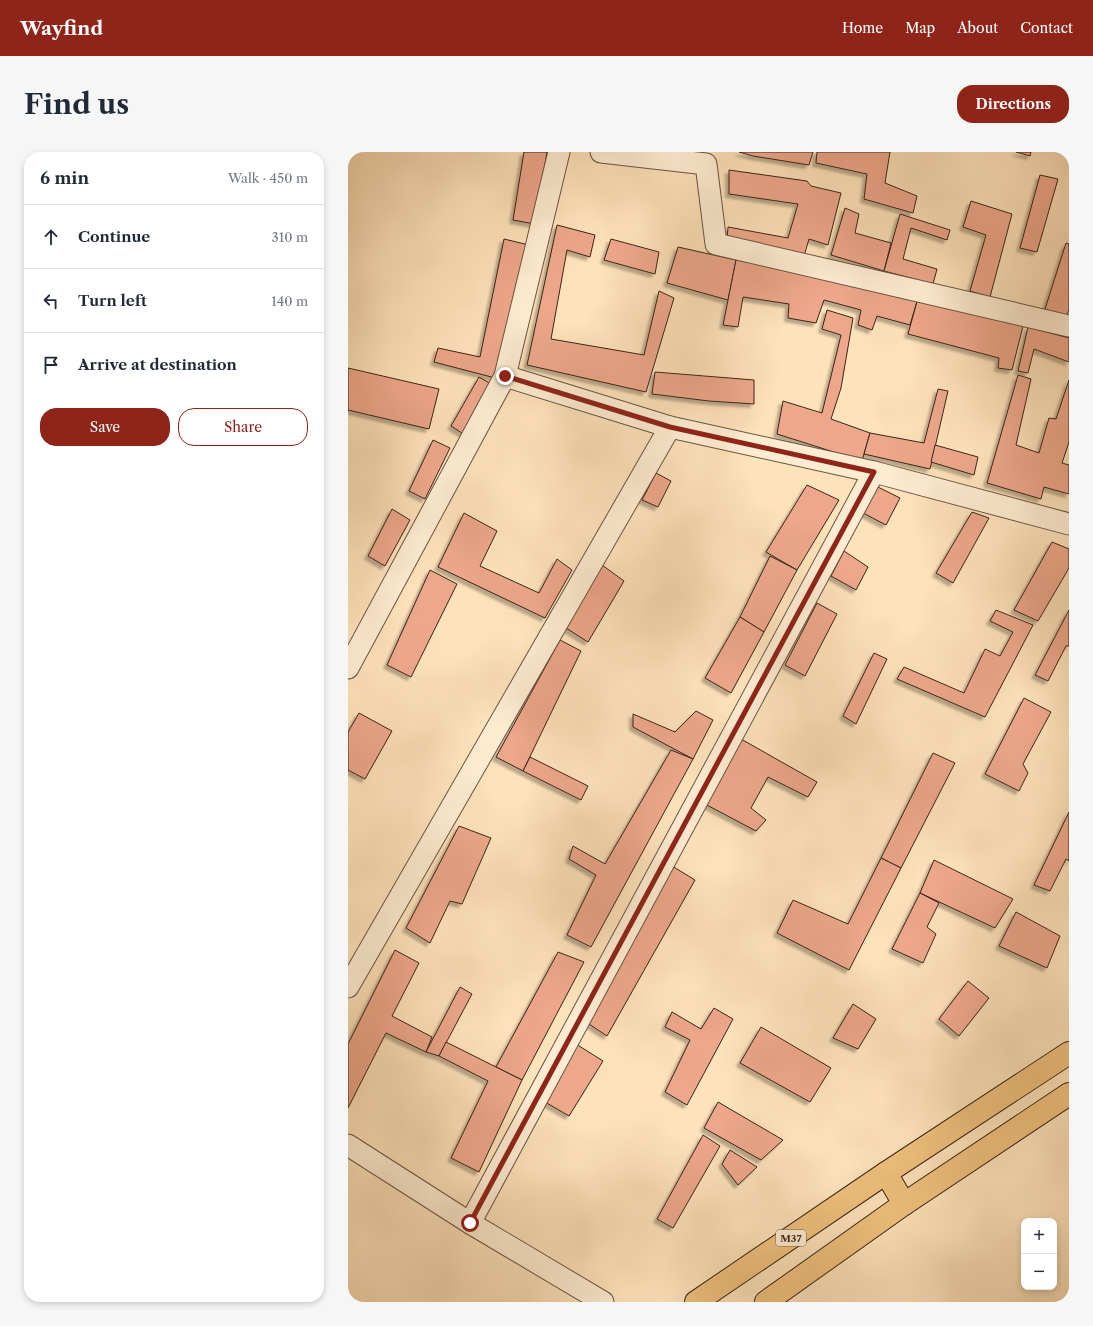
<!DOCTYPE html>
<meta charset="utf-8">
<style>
body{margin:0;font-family:"Libre Caslon Text",serif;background:#f6f6f7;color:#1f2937}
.controls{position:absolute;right:12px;bottom:12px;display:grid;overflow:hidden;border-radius:8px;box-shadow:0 2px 6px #0003}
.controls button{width:36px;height:36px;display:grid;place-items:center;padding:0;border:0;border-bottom:1px solid #e0e1e3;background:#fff;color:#1f2937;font:20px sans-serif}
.stop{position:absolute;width:12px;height:12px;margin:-9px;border:3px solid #8f2418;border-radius:50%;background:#fff}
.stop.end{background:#8f2418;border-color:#fff;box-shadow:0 1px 4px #0008}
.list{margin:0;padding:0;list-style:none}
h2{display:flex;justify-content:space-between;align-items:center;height:52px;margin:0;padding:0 16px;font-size:17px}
h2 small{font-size:13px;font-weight:400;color:#747a83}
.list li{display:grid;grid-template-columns:26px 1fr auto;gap:12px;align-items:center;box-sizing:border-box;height:64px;padding:0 16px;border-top:1px solid #e0e1e3}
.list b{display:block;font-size:15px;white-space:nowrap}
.list em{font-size:13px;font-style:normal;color:#747a83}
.actions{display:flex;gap:8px;padding:12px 16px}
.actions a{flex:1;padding:9px 0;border:1px solid #8f2418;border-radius:16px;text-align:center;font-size:14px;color:#8f2418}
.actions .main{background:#8f2418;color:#fff}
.icon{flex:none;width:22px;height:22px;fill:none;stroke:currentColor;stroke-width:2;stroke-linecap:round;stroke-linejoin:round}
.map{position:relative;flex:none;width:721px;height:1150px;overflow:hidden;border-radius:16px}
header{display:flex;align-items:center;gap:24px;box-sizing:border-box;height:56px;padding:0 20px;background:#8f2418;color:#fff}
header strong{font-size:19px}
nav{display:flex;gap:22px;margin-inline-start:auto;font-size:14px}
.intro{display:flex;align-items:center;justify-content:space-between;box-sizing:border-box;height:96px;padding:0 24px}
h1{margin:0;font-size:28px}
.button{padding:10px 18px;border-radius:16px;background:#8f2418;color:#fff;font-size:14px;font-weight:700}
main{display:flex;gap:24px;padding:0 24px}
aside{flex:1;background:#fff;border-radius:16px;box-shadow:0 2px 6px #0003}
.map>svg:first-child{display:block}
.building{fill:#eda78a;stroke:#39251a;filter:url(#shadow)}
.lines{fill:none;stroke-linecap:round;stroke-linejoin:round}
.minor-casing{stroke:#6a5442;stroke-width:23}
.trunk-casing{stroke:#39251a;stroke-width:24}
.minor{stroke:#feecd2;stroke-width:21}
.trunk{stroke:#efc17d;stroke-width:22}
.route{stroke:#8f2418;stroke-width:5}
.labels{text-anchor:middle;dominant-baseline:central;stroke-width:4;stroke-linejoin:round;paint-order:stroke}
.shield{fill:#feecd2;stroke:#746151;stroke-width:1}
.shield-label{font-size:10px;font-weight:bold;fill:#39251a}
</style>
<header>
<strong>Wayfind</strong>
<nav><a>Home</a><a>Map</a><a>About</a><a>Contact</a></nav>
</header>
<div class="intro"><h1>Find us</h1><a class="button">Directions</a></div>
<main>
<aside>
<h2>6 min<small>Walk · 450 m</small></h2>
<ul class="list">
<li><svg class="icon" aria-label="ahead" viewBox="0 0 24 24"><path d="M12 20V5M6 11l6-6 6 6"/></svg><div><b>Continue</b></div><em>310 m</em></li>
<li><svg class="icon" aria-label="left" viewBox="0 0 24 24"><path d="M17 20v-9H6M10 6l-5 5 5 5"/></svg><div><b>Turn left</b></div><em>140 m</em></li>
<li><svg class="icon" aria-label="arrive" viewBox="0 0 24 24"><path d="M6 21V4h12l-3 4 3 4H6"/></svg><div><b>Arrive at destination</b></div></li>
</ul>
<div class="actions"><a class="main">Save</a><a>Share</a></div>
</aside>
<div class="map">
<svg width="721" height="1150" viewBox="0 0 721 1150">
<defs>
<filter id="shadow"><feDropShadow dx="-3.5" dy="3.5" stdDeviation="1" flood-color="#0004"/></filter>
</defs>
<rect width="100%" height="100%" fill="#fee2ba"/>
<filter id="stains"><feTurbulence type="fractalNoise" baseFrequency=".005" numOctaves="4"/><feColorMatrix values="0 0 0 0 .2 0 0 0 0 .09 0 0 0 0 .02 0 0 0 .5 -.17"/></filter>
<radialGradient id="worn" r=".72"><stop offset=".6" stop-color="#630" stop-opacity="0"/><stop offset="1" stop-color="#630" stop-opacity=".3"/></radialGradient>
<g class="building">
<polygon points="176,0 199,0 187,72 165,68"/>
<polygon points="391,0 465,0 461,13 405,4"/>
<polygon points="469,0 542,0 537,31 569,44 565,61 516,47 519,22 468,11"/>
<polygon points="668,0 683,0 682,4"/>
<polygon points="381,18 459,29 463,34 493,41 480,93 461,87 456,104 379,87 380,75 440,86 450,52 381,42"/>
<polygon points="692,23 710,27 689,100 672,96"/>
<polygon points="623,49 664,62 642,145 622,139 638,83 615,75"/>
<polygon points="497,56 511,62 507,81 543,91 536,119 483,103"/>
<polygon points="552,62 602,78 599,88 563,76 555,107 589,117 585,132 536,119"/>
<polygon points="209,73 247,83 242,105 219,98 203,187 296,203 311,139 326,146 298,240 179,213"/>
<polygon points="156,87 181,93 151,227 86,210 90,196 132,205"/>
<polygon points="263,87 311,100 307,122 256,108"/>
<polygon points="718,91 721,92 721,158 718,165 697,157"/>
<polygon points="330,95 388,108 380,148 319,131"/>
<polygon points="388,108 514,129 570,146 562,173 529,164 524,178 510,173 513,158 476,148 468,171 440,166 441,152 395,145 390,175 375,173"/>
<polygon points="570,146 675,174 664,218 650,216 651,206 560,182"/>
<polygon points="479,158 505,166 493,236 483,267 522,281 514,309 429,282 435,249 474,261 493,183 474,177"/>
<polygon points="680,175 721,186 721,210 686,197 680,221 670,219"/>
<polygon points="0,216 91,237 81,277 0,258"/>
<polygon points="307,220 406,228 406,252 361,249 304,242"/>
<polygon points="670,223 683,227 668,293 691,301 701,266 708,267 721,228 721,290 714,311 721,313 721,342 696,335 693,347 639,331"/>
<polygon points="131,225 145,233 117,283 103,274"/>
<polygon points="590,237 600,239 582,317 516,302 522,281 576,291"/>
<polygon points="85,288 102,296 77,347 61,339"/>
<polygon points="587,293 630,305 626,323 583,310"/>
<polygon points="308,321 323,329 310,355 294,348"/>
<polygon points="459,333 491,348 449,418 418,400"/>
<polygon points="528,334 552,346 538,373 515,361"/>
<polygon points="44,357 62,368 37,414 20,404"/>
<polygon points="624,360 641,366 605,431 588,421"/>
<polygon points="116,361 149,379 132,414 191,441 209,407 224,418 197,466 90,415"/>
<polygon points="704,390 721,397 721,416 690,469 666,458"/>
<polygon points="496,399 520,415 508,438 483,424"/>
<polygon points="422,404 449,418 416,480 392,465"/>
<polygon points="254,413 276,429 240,490 218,476"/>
<polygon points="82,418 109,432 63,525 39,513"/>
<polygon points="469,451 489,462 457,524 437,513"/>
<polygon points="648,458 685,473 637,565 549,527 556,515 616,541 637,497 652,504 665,480 642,469"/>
<polygon points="721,458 721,494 718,494 700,529 687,523"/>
<polygon points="392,465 416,480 383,541 357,526"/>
<polygon points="212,488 233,499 175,619 148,605"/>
<polygon points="526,501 539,507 508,572 495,564"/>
<polygon points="676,546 703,560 675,612 680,621 671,639 637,622"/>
<polygon points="348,559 365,568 345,607 285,575 285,562 327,580"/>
<polygon points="11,561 44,579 17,627 0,618 0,580"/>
<polygon points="393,587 469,630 460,645 420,625 403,656 418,668 408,679 357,652"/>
<polygon points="323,598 345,607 243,795 219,783 248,723 221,707 225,694 257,712"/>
<polygon points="585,601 607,611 553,716 533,706"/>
<polygon points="182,605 240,634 233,648 175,619"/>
<polygon points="721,660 721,709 718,707 702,739 686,733"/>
<polygon points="111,674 143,686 114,752 102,749 82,791 58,776"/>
<polygon points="533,706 553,716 501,818 429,781 445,748 500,772"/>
<polygon points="586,708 665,747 647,776 572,741"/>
<polygon points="324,714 347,728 259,884 238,870"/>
<polygon points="572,741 591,751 579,775 588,782 575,811 544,797"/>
<polygon points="668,760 712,784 699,816 651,794"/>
<polygon points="47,798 71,811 44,864 84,885 78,900 38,881 0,956 0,892"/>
<polygon points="210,800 236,810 174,928 148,915"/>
<polygon points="620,829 641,846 611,884 591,867"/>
<polygon points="112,835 124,842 91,904 78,900"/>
<polygon points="505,852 528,867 510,897 485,886"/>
<polygon points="366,856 385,867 339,953 317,940 342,888 317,875 324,860 353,877"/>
<polygon points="413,875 483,916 462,950 392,911"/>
<polygon points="98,890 174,928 131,1020 103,1006 140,929 91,904"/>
<polygon points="228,892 255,909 221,964 197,950"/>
<polygon points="370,950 435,988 413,1008 356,976"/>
<polygon points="355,983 372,994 325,1076 309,1067"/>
<polygon points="382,998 409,1015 390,1033 374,1012"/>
</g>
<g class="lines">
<defs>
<g id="minor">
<polyline points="253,0 358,12 368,92 721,174"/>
<polyline points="157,224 322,275 526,320 721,372"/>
<polyline points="0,516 157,224 211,0"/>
<polyline points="0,835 322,275"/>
<polyline points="0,993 122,1071 255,1150"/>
<polyline points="122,1071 526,320"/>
</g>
<g id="trunk">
<polyline points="538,1021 556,1052"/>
<polyline points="348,1150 538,1021 721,901"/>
<polyline points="418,1150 556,1052 721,942"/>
</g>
</defs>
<use href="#minor" class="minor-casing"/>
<use href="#trunk" class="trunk-casing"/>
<use href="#minor" class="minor"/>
<use href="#trunk" class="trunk"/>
</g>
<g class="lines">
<polyline class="route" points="122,1071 526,320 322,275 157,224"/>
</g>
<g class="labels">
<rect class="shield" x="428" y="1078" width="30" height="16" rx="3"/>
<g class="shield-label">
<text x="443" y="1086">M37</text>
</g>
</g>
<rect width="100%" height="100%" filter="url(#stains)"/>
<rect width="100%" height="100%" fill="url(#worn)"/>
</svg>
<div class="controls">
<button>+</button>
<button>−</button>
</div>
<div class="stop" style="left:122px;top:1071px"></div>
<div class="stop end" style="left:157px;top:224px"></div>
</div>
</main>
